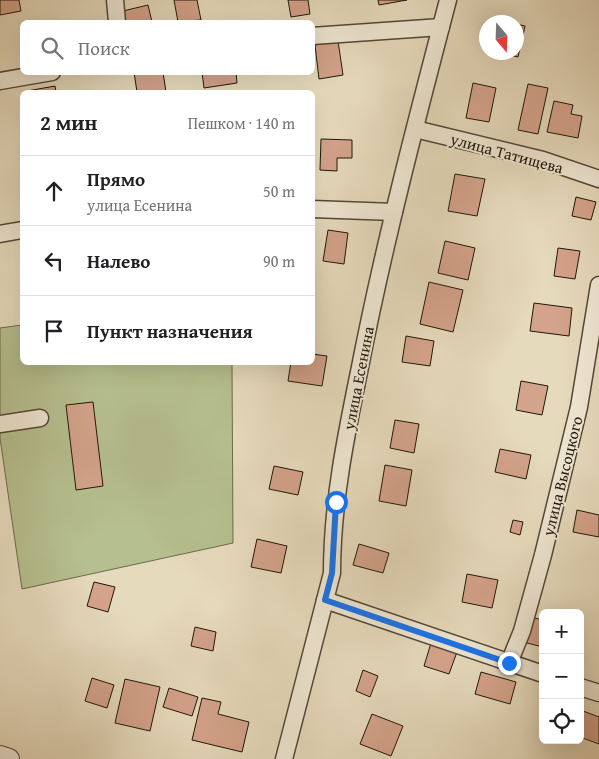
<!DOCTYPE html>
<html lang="ru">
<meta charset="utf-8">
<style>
body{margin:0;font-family:"Gentium Book Plus",serif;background:#f6f6f6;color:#202124}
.controls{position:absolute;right:15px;bottom:15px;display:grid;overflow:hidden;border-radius:8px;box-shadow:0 5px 20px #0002}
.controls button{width:45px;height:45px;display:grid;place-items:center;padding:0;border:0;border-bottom:1px solid #e0e0e0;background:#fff;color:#202124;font:25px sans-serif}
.compass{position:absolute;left:479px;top:15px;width:45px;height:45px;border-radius:50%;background:#fff;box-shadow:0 5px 20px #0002;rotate:161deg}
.stop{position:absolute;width:15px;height:15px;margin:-11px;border:4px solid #1a73e8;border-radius:50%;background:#fff}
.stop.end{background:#1a73e8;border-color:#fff;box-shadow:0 1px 5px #0008}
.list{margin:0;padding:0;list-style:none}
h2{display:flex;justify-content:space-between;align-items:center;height:65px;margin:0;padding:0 20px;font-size:21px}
h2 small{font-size:16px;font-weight:400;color:#757577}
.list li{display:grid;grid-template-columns:32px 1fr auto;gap:15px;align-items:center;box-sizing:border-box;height:70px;padding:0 20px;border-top:1px solid #e0e0e0}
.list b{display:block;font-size:19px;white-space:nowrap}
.list p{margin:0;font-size:16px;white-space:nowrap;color:#757577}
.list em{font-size:16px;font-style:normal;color:#757577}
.icon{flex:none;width:28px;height:28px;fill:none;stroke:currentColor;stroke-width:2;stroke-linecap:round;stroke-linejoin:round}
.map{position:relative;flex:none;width:599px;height:759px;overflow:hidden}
.search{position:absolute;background:#fff;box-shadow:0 5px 20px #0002;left:20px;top:20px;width:295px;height:55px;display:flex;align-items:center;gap:12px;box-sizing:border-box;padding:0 18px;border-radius:8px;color:#757577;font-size:19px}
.panel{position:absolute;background:#fff;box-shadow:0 5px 20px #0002;left:20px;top:90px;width:295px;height:275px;border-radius:8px}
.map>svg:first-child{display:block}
.green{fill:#b6bf8f;stroke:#6b6b4c}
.building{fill:#d4a38b;stroke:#20170a}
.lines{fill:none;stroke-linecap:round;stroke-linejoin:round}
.minor-casing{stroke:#524836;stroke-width:19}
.tertiary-casing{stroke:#524836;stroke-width:22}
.minor{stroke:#efe7d3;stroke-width:16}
.tertiary{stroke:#efe7d3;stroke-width:20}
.route{stroke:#1a73e8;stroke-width:6}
.labels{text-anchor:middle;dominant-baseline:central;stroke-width:4;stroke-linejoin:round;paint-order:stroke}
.street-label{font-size:16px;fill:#20170a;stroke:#efe7d3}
</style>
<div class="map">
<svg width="599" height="759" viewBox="0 0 599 759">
<rect width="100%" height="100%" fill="#e6dabc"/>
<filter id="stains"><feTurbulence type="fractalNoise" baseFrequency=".004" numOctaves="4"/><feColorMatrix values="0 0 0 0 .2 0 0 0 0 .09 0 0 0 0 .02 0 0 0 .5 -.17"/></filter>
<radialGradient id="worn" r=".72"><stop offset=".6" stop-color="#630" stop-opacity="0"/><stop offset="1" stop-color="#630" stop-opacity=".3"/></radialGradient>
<polygon class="green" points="22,325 22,362 232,363 233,543 22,589 0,438 0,328"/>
<g class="building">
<polygon points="0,0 19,0 21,11 0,15"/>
<polygon points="174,0 197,0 201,20 178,22"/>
<polygon points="288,0 308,0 310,14 291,17"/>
<polygon points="378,0 407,0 379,5"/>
<polygon points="148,5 152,22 125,22 123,11"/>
<polygon points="516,24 525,26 518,57 497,52 516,52"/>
<polygon points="338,41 343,75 319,79 315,45"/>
<polygon points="134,72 163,72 166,92 137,92"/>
<polygon points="202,72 236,72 237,83 204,88"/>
<polygon points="473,83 496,88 489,122 466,118"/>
<polygon points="528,84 548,88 538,134 518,130"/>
<polygon points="55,86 56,92 27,92 27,91"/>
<polygon points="554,101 573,105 571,114 582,116 578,138 547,132"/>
<polygon points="321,139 352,140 352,158 337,158 337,171 320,170"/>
<polygon points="455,174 485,179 477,216 448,211"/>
<polygon points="576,197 596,202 591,220 572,216"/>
<polygon points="328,230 348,233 344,264 323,261"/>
<polygon points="445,241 475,248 468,280 438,273"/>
<polygon points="558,248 580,251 575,279 554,276"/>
<polygon points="429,282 463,290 453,332 420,324"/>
<polygon points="534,303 572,308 569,336 530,331"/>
<polygon points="406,336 434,341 430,366 402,362"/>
<polygon points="312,354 327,356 322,386 288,381 291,362 312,362"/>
<polygon points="521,381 548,386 542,415 516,410"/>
<polygon points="93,402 103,486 76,490 66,405"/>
<polygon points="395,420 419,424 414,453 390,448"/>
<polygon points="500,449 531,455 526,479 495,472"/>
<polygon points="385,465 412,470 406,506 379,501"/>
<polygon points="274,466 303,472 298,495 269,489"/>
<polygon points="577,510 599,515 599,537 573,532"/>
<polygon points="513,520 523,522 520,535 510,532"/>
<polygon points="257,539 287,546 281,573 251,567"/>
<polygon points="359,544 389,553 383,573 353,565"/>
<polygon points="467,574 498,580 492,608 462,602"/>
<polygon points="94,582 115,587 108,612 87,606"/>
<polygon points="530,617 543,620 543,647 523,642"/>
<polygon points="195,627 216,632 213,651 191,646"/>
<polygon points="431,643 457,652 449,674 424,666"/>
<polygon points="363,670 378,676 370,697 356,691"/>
<polygon points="481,672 516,682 510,704 475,694"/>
<polygon points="92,678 114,685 107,708 85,701"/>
<polygon points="125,679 160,687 150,731 115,723"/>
<polygon points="169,688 198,697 192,716 163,707"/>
<polygon points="202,698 221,702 218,714 249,722 242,752 192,740"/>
<polygon points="583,711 599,717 599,744 580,737 580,720"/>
<polygon points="372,714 403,726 391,756 360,744"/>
</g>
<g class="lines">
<defs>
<g id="minor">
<polyline points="115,0 117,22"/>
<polyline points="312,36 441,27"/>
<polyline points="0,81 52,72"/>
<polyline points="415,129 543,160 599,179"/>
<polyline points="312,209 394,212"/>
<polyline points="0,234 22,230"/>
<polyline points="0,424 40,418"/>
<polyline points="325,600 543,674"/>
<polyline points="509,663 522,631 543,555 579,407 599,285"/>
<polyline points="580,687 599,693"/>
<path d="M284 759 332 573C332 503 346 435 360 367 384 244 416 122 448 0"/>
</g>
<polyline id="tertiary" points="0,756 9,759"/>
</defs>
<use href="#minor" class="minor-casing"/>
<use href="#tertiary" class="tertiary-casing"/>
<use href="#minor" class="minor"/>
<use href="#tertiary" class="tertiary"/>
</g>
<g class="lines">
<polyline class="route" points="336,502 332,573 325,600 509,663"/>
</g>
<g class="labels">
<g class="street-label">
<text transform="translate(507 153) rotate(15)">улица Татищева</text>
<text transform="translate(358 378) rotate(-79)">улица Есенина</text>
<text transform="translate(562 476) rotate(-76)">улица Высоцкого</text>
</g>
</g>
<rect width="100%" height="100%" filter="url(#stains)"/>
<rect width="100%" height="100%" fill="url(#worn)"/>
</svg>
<div class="controls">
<button>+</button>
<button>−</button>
<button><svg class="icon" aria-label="locate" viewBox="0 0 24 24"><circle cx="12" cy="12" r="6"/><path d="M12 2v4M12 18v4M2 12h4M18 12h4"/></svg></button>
</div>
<svg class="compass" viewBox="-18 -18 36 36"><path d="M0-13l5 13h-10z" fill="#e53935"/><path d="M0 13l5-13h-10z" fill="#757577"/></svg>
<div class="stop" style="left:336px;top:502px"></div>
<div class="stop end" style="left:509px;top:663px"></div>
<div class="search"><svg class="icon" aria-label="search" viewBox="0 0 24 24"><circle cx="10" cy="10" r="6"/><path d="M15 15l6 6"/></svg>Поиск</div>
<section class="panel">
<h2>2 мин<small>Пешком · 140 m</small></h2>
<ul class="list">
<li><svg class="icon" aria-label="ahead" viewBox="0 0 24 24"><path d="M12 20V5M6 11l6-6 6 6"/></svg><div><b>Прямо</b><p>улица Есенина</p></div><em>50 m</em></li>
<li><svg class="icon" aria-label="left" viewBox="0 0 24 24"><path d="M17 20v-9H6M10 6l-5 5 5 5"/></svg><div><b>Налево</b></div><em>90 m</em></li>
<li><svg class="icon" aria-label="arrive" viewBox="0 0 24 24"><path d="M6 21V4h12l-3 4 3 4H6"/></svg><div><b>Пункт назначения</b></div></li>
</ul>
</section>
</div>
